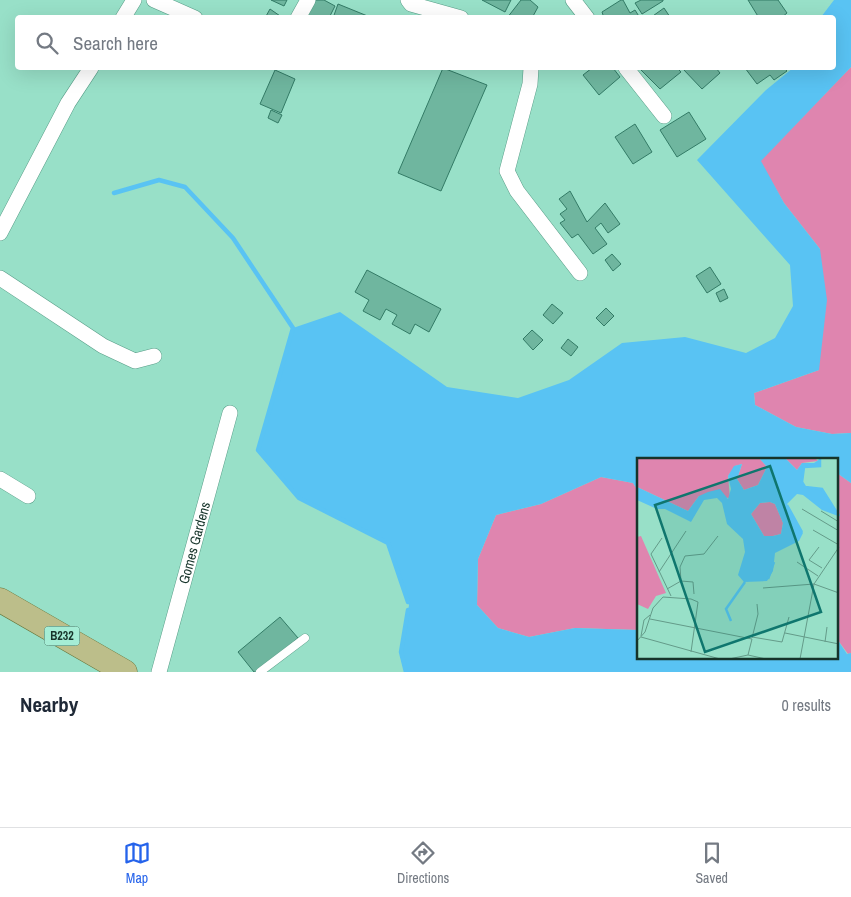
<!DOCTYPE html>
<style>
body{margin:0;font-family:"Archivo Narrow",sans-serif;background:#f2f2f3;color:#1f2937}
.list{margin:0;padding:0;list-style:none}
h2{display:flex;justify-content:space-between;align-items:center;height:65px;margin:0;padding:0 20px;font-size:21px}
h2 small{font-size:16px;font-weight:400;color:#747a83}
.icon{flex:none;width:28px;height:28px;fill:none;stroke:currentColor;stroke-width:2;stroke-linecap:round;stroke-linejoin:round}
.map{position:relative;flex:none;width:851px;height:672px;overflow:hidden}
.search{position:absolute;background:#fff;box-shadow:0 5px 20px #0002;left:15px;right:15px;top:15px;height:55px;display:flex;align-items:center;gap:12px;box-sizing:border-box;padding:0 18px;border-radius:5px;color:#747a83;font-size:19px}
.sheet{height:155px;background:#fff}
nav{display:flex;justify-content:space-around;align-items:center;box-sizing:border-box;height:70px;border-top:1px solid #e0e1e3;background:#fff;font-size:14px;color:#747a83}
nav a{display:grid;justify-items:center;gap:2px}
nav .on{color:#2563eb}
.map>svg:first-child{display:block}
.green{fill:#df85af}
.water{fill:#59c3f3}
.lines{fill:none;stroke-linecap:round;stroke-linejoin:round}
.stream{stroke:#59c3f3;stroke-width:4.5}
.building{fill:#6fb69f;stroke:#337b66}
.service-casing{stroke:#579d87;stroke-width:9}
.minor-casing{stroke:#579d87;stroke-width:16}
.primary-casing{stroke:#657236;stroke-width:25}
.service{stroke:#fff;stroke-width:8}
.minor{stroke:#fff;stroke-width:15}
.primary{stroke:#bcbe8a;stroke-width:24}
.labels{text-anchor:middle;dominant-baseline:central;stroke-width:4.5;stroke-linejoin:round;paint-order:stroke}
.shield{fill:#a5edd5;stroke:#416c5d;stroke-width:1}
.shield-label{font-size:12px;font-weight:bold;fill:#16342a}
.street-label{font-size:14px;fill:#16342a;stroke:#a5edd5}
.inset-river{fill:none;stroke:#59c3f3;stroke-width:2.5}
.inset-road{fill:none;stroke:#649b89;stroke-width:1}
.view{fill:#0f766e;fill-opacity:0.15;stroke:#0f766e;stroke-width:2.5}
.inset-edge{fill:none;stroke:#16342a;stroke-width:2.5}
</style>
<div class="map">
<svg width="851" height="672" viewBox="0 0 851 672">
<rect width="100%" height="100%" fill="#98e0c8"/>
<g class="green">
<polygon points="851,67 851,433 832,434 796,427 755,405 754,393 819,370 820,249 784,203 760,161"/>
<polygon points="837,473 851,483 851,653 848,654 837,639"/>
<polygon points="601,477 633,483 638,491 638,630 575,628 529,637 498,628 477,605 478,559 496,515 541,504"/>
</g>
<polygon class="water" points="834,0 851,0 851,67 761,161 784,203 820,249 827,300 819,370 754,393 755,405 796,427 832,434 851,433 851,483 837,473 837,460 638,460 638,491 633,483 601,477 541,504 496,515 478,559 477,605 498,628 529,637 575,628 638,630 638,658 837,658 837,639 847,654 851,653 851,672 406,672 401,652 409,605 388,543 299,498 258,450 293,328 340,312 447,387 518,398 569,380 622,343 685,337 746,353 775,338 793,306 790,265 697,160 766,90 793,68 834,68 834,18 821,17"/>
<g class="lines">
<g class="stream">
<polyline points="114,193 159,180 185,187 233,238 293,328 258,450 299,498 388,543 408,602"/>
<polyline points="406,672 401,652 408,610"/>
</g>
</g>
<g class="building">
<polygon points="271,0 287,0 284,6"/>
<polygon points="314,0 324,0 335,6 329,18 311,18 306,15"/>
<polygon points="482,0 511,0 505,12"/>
<polygon points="521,0 530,0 538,7 532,18 507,18"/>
<polygon points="621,0 623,0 630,13 635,10 640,18 604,18 602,12"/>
<polygon points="641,0 663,0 663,1 642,14 635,3"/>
<polygon points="748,0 778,0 787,13 781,18 759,18"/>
<polygon points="338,4 370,17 370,18 333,18"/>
<polygon points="664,8 670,17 683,18 650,18"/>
<polygon points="270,9 283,18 265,18"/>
<polygon points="443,68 487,85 441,191 398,173"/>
<polygon points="592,68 613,68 620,77 599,95 583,75"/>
<polygon points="639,68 677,68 681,72 660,89"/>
<polygon points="685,68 716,68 720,73 702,89 683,69"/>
<polygon points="745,68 784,68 787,71 774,80 770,75 757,84"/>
<polygon points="275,70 295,79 281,113 260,104"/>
<polygon points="271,110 282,115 278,123 268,118"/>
<polygon points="689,112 706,139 677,157 660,130"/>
<polygon points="635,124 652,152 633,164 615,137"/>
<polygon points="570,191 587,222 605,203 620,224 608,233 601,223 595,228 607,244 593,254 578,234 572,238 560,223 565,220 560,214 567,209 559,199"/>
<polygon points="612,254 621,264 613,271 605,260"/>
<polygon points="710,267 721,284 707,293 696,276"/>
<polygon points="367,270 441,309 429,332 415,324 410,334 392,324 397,315 386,309 380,320 363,311 369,300 355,292"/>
<polygon points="724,289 728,298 720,302 716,293"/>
<polygon points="552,304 563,313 553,324 543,315"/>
<polygon points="606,308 614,316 604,326 596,318"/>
<polygon points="532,330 543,340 533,350 523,339"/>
<polygon points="568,339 578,347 571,356 561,348"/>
<polygon points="280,617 298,638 257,672 254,672 238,652"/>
</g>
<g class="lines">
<defs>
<polyline id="service" points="260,672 305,638"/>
<g id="minor">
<polyline points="154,0 195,18"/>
<polyline points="408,0 411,4 461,18"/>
<polyline points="573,0 587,18"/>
<polyline points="123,18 134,0"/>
<polyline points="298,18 308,0"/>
<polyline points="531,68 530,84 507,171 517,191 580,273"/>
<polyline points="626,68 664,116"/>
<polyline points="0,233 68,103 91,68"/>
<polyline points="0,278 103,346 135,361 154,356"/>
<polyline points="0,479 28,496"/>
<path id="s1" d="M159 672 230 413"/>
</g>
<polyline id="primary" points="0,600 125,672"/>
</defs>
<use href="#service" class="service-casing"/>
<use href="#minor" class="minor-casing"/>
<use href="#primary" class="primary-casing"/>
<use href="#service" class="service"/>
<use href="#minor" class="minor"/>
<use href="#primary" class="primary"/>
</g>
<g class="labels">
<rect class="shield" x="44.5" y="626.5" width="35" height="19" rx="4"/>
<g class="shield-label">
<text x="62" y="636">B232</text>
</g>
<g class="street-label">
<text stroke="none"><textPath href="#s1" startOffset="134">Gomes Gardens</textPath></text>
</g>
</g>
<g transform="translate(637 458)">
<rect width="201" height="201" fill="#98e0c8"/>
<path d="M0 1H123L130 9 121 27 107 32 100 21 105 6 98 8 91 18 93 40 62 38 51 53 0 29ZM149 1H179L181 3 165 5 160 12ZM133 44 138 46 146 65 144 76 136 78H127L114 56 123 45ZM4 78 29 135 19 138 11 151 0 146V79Z" fill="#df85af"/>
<path d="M123 1H149L160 12 165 5H177L183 1V8L167 9 165 24 169 29 185 31 201 58 185 52 166 37 160 36 150 46 166 75 162 83 138 95 136 113 130 123 107 124 101 117 108 94 106 81 90 66 85 45 80 40 67 42 54 64 28 51H20L0 42V29L51 53 62 38 71 34 83 31 91 41 94 31 91 18 97 8 105 6 100 21 107 32 121 27 130 9ZM133 44 138 46 146 65 144 76 136 78H127L114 56 123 45Z" fill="#59c3f3" fill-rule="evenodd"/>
<path class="inset-river" d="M183 1V8L167 9 165 24 168 29 185 31 202 58M150 47 165 74M131 121 137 104M94 163 89 151 108 124"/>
<path class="inset-road" d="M165 51 202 73M184 53 202 64M176 72 202 87M25 80 14 96 34 138M182 89 172 102 185 110M160 104 181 118M22 114 49 73M44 123 56 124 57 136M126 130 177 126 202 135M30 131 44 123 43 109 48 98 67 96 81 78M13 161 115 181 111 197M148 175 202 186M4 178 7 162 13 157M4 179 83 201M115 179 145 184 152 159M115 180 121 156 120 146M0 183 8 174 16 150 26 139 54 141 61 144 54 194M188 184 190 169M0 185V201M92 201 111 197 129 201M163 201 177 126 202 89"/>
<path class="view" d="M133 8 184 154 68 194 18 47Z"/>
<rect width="201" height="201" class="inset-edge"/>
</g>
</svg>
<div class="search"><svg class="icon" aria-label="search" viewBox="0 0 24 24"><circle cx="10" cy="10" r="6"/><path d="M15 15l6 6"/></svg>Search here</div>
</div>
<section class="sheet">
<h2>Nearby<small>0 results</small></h2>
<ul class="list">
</ul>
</section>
<nav>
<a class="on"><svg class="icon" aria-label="map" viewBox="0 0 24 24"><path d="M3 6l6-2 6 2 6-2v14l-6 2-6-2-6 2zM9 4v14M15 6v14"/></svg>Map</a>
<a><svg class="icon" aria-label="directions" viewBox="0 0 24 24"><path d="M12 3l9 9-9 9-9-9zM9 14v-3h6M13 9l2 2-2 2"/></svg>Directions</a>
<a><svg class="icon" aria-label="saved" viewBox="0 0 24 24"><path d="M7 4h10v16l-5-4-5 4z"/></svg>Saved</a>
</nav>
